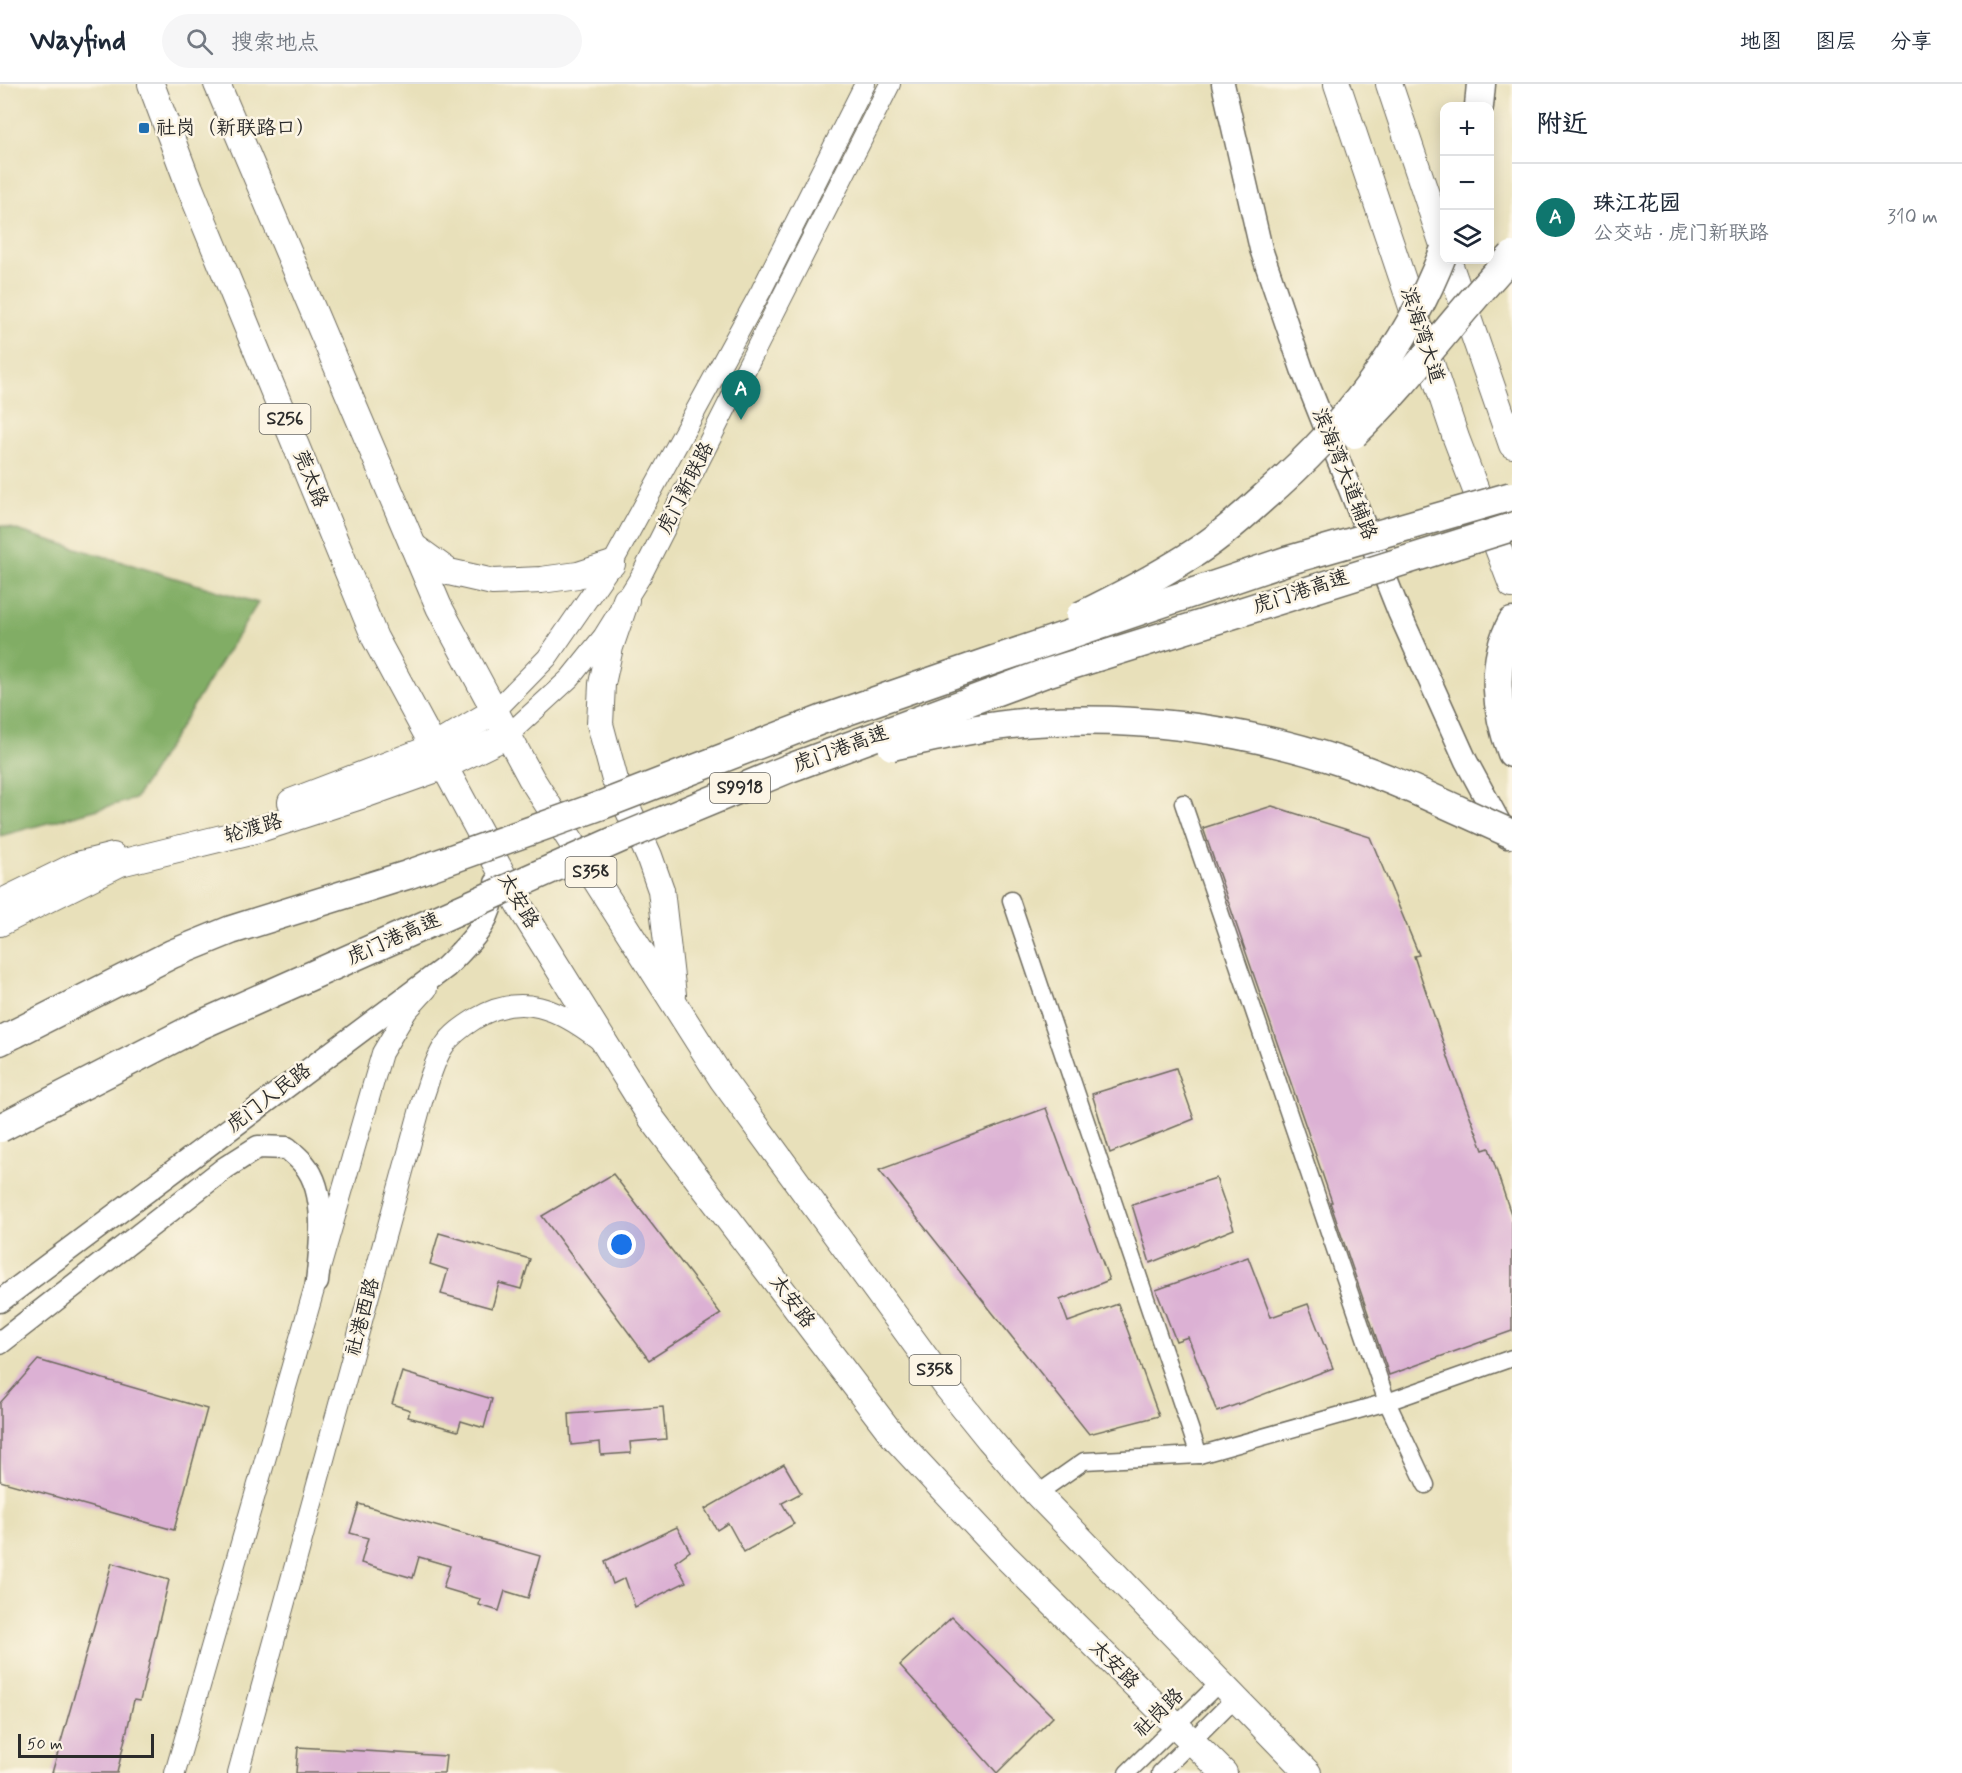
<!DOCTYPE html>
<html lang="zh">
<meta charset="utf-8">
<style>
body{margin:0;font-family:Mynerve,"LXGW WenKai TC",sans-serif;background:#f6f6f7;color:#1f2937}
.controls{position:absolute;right:18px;top:18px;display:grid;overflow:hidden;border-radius:12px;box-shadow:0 3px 15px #0003}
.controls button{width:54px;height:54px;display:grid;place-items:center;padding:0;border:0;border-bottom:2px solid #e0e1e3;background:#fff;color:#1f2937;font:30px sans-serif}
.scale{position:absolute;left:18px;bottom:15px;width:136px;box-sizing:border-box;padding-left:6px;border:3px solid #2b2b2b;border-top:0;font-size:16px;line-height:21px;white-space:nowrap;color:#2b2b2b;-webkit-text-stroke:4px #fcf5e5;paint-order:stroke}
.you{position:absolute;left:622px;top:1161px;width:21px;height:21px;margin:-15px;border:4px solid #fff;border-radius:50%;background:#1a73e8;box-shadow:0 0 0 9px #1a73e833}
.badge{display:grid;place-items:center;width:39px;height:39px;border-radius:50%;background:#0f766e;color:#fff;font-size:20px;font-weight:700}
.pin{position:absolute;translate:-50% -50px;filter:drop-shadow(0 2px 3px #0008)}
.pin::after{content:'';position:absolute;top:32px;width:21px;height:18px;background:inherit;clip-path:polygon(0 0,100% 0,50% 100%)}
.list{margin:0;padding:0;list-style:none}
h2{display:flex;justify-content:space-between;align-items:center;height:78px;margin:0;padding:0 24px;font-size:26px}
h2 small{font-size:20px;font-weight:400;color:#747a83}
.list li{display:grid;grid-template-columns:39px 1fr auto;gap:18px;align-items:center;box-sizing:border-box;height:108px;padding:0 24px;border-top:2px solid #e0e1e3}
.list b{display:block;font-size:22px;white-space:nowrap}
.list p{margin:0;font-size:20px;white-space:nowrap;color:#747a83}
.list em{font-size:20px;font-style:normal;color:#747a83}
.icon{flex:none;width:33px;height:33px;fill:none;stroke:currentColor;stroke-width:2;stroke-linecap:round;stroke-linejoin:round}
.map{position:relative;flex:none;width:1512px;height:1689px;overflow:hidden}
header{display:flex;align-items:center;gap:36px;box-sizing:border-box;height:84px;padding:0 30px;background:#fff;border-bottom:2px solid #e0e1e3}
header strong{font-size:28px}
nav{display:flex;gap:33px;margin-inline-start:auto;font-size:21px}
.search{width:420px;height:54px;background:#f6f6f7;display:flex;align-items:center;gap:15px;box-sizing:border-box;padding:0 21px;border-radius:33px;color:#747a83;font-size:22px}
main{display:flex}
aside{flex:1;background:#fff}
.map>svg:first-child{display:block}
.forest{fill:#81ad65;stroke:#566c48;stroke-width:1.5}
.building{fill:#dcb1d4}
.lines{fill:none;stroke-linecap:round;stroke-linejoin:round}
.minor-casing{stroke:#6d6a5d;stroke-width:19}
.tertiary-casing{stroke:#6d6a5d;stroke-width:22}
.secondary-casing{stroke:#6d6a5d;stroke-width:25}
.primary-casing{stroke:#6d6a5d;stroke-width:28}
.motorway-casing{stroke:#6d6a5d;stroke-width:31}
.minor{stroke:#fff;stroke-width:16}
.tertiary{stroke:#fff;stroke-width:20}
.secondary{stroke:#fff;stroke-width:22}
.primary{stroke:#fff;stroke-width:26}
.motorway{stroke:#fff;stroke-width:28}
.motorway-bridge-casing{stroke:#6d6a5d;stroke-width:31;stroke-linecap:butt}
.motorway-bridge{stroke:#fff;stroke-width:28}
.poi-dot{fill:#1f6fb2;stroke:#fcf5e5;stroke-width:2}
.labels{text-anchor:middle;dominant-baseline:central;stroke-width:5;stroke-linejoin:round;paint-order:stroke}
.shield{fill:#fcf5e5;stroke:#6a6863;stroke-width:1.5}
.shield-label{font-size:18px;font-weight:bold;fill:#2b2b2b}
.poi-label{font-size:20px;fill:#2b2b2b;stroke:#fcf5e5;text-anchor:start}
.street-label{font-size:20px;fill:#2b2b2b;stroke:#fcf5e5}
</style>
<header>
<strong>Wayfind</strong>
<div class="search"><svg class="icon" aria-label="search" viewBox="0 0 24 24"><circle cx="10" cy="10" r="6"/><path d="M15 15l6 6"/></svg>搜索地点</div>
<nav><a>地图</a><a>图层</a><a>分享</a></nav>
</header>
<main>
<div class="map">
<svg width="1512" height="1689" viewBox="0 0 1512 1689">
<rect width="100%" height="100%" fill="#fcf5e5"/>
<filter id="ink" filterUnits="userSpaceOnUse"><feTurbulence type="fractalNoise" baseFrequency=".0167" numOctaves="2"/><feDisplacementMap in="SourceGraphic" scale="12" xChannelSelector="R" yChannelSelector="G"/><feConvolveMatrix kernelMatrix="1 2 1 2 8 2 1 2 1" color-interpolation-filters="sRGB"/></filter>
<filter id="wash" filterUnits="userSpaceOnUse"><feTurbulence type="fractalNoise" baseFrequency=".008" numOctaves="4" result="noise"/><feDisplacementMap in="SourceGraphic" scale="24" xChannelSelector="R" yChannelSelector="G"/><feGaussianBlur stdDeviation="1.35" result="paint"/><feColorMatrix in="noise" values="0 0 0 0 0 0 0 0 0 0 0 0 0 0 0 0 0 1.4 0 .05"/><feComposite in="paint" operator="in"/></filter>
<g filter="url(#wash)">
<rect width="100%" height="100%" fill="#e8e0ba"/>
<polygon class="forest" points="0,441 258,519 135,715 0,752"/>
<g id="blocks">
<g class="building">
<polygon points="1272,722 1370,753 1419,871 1414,872 1451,982 1483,1066 1489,1064 1512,1133 1512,1247 1389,1291 1330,1118 1332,1118 1203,744"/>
<polygon points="1176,984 1194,1035 1110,1069 1092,1010"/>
<polygon points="1046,1024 1109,1196 1060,1216 1068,1238 1118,1220 1159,1332 1089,1350 879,1086"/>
<polygon points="613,1090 721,1230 649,1276 542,1132"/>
<polygon points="1216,1094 1234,1145 1150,1179 1132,1121"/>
<polygon points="439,1149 530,1175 521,1205 499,1199 492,1224 441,1210 448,1186 430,1180"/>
<polygon points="1248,1173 1271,1233 1308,1220 1333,1284 1217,1328 1188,1253 1176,1257 1156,1206"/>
<polygon points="38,1276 207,1325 174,1446 0,1397 0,1319"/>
<polygon points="402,1288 492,1315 484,1344 461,1337 458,1347 408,1333 410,1326 392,1320"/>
<polygon points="663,1323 666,1355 630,1358 631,1369 601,1371 600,1358 571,1361 569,1330"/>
<polygon points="784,1380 801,1409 782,1419 794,1440 744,1468 728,1439 717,1446 705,1425"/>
<polygon points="359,1420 540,1472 528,1514 505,1507 499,1527 479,1521 480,1515 443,1504 450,1482 419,1473 413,1494 361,1479 368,1454 350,1449"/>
<polygon points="677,1443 690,1467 675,1478 686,1498 635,1523 625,1494 613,1500 605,1477"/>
<polygon points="112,1479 169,1496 140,1617 134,1616 117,1689 52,1689"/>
<polygon points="952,1533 1053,1633 997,1689 900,1581"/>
<polygon points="298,1663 446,1672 444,1689 296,1689"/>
</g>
</g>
</g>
<g filter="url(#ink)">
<use href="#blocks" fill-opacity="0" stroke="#6d6a5d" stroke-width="1.5"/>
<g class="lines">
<defs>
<g id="minor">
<polyline points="1183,719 1387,1318 1426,1401"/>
<polyline points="1011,816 1199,1371"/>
<polyline points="1037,1410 1084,1377 1199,1371 1387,1318 1512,1274"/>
<polyline points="1127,1689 1220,1598"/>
<polyline points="1160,1689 1235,1614"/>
</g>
<g id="tertiary">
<polyline points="495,627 547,574 612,480 761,207 865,0"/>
<polyline points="508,651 570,594 603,553 641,492 890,0"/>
<polyline points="175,1689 382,969 407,927 427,905"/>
<path d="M238 1689 423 1014C429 998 434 976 444 962 452 950 464 942 475 935 521 907 559 925 598 955"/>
</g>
<g id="secondary">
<polyline points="1223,0 1261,165 1302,285 1399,528 1466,677 1507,753"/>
<path d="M0 1217 446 883C475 853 490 841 496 799"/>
<path d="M0 1259 225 1084 258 1063 287 1064C293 1069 299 1074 304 1080 328 1108 321 1164 317 1198"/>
</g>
<g id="primary">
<polyline points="151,0 190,104 375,554 519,821 652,1035 894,1353 1006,1473 1224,1689"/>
<polyline points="217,0 439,523 531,694 722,995 947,1303 989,1355 1037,1410 1308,1689"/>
<polyline points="1337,0 1456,354 1512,501"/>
<polyline points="1389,0 1444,164"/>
<polyline points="1448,176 1512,361"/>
<polyline points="413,462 449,488 493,498 541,496 578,491 612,480"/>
<polyline points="626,516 610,563 602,600 600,640 615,696 649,772 661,806 673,911"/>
<polyline points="291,718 434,663 495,627"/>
<polyline points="0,819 77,781 113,772"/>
<polyline points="0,839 120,779 263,744 364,711 445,682 508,651"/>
</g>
<g id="motorway">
<polyline points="1479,22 1481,0"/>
<path d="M1512 538C1490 579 1496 628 1512 669"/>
<polyline points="0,957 16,949"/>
</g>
</defs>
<use href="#minor" class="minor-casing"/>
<use href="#tertiary" class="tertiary-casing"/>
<use href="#secondary" class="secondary-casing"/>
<use href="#primary" class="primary-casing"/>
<use href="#motorway" class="motorway-casing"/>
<use href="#minor" class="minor"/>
<use href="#tertiary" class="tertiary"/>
<use href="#secondary" class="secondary"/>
<use href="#primary" class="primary"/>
<use href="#motorway" class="motorway"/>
<defs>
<g id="motorway-bridge">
<path d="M1354 350C1412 295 1457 229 1512 172"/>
<path d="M1080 532C1117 514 1153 495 1188 473 1215 457 1240 435 1263 414 1343 345 1406 266 1444 167"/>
<path d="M892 662C939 652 987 641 1035 638 1140 632 1245 645 1345 679 1402 698 1457 726 1512 750"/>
<polyline points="16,949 172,870 231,846 407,791 602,721 821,636 985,579 1286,477 1512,412"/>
<polyline points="0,1044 198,942 621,754 790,684 1043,590 1512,443"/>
</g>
</defs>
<use href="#motorway-bridge" class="motorway-bridge-casing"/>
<use href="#motorway-bridge" class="motorway-bridge"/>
</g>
</g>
<rect class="poi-dot" x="138" y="38" width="12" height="12" rx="3"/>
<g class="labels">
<g class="shield">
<rect x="259.5" y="320" width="51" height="30" rx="4.5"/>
<rect x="710" y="689" width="60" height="30" rx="4.5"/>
<rect x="565.5" y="773" width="51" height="30" rx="4.5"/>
<rect x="909.5" y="1271" width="51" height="30" rx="4.5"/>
</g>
<g class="shield-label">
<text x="285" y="335">S256</text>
<text x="740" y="704">S9918</text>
<text x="591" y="788">S358</text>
<text x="935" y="1286">S358</text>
</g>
<g class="poi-label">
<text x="156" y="44">社岗（新联路口）</text>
</g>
<g class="street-label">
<text transform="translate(1422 251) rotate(72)">滨海湾大道</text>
<text transform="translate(1344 390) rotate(68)">滨海湾大道辅路</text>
<text transform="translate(310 395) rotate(68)">莞太路</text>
<text transform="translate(686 404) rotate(-63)">虎门新联路</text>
<text transform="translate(1301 508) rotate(-18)">虎门港高速</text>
<text transform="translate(841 665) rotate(-20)">虎门港高速</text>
<text transform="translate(253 745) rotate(-16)">轮渡路</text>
<text transform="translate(518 817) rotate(60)">太安路</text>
<text transform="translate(394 855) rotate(-24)">虎门港高速</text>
<text transform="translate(269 1014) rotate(-37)">虎门人民路</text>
<text transform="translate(792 1218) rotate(53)">太安路</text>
<text transform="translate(363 1233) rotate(-75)">社港西路</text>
<text transform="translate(1114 1581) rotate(45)">太安路</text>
<text transform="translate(1159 1629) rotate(-44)">社岗路</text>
</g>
</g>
</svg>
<div class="controls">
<button>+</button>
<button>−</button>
<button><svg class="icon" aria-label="layers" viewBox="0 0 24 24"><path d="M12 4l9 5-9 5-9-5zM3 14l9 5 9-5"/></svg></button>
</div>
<div class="scale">50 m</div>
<div class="you"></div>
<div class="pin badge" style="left:741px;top:336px">A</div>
</div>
<aside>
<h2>附近<small></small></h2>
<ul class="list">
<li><span class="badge">A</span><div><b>珠江花园</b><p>公交站 · 虎门新联路</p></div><em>310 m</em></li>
</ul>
</aside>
</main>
